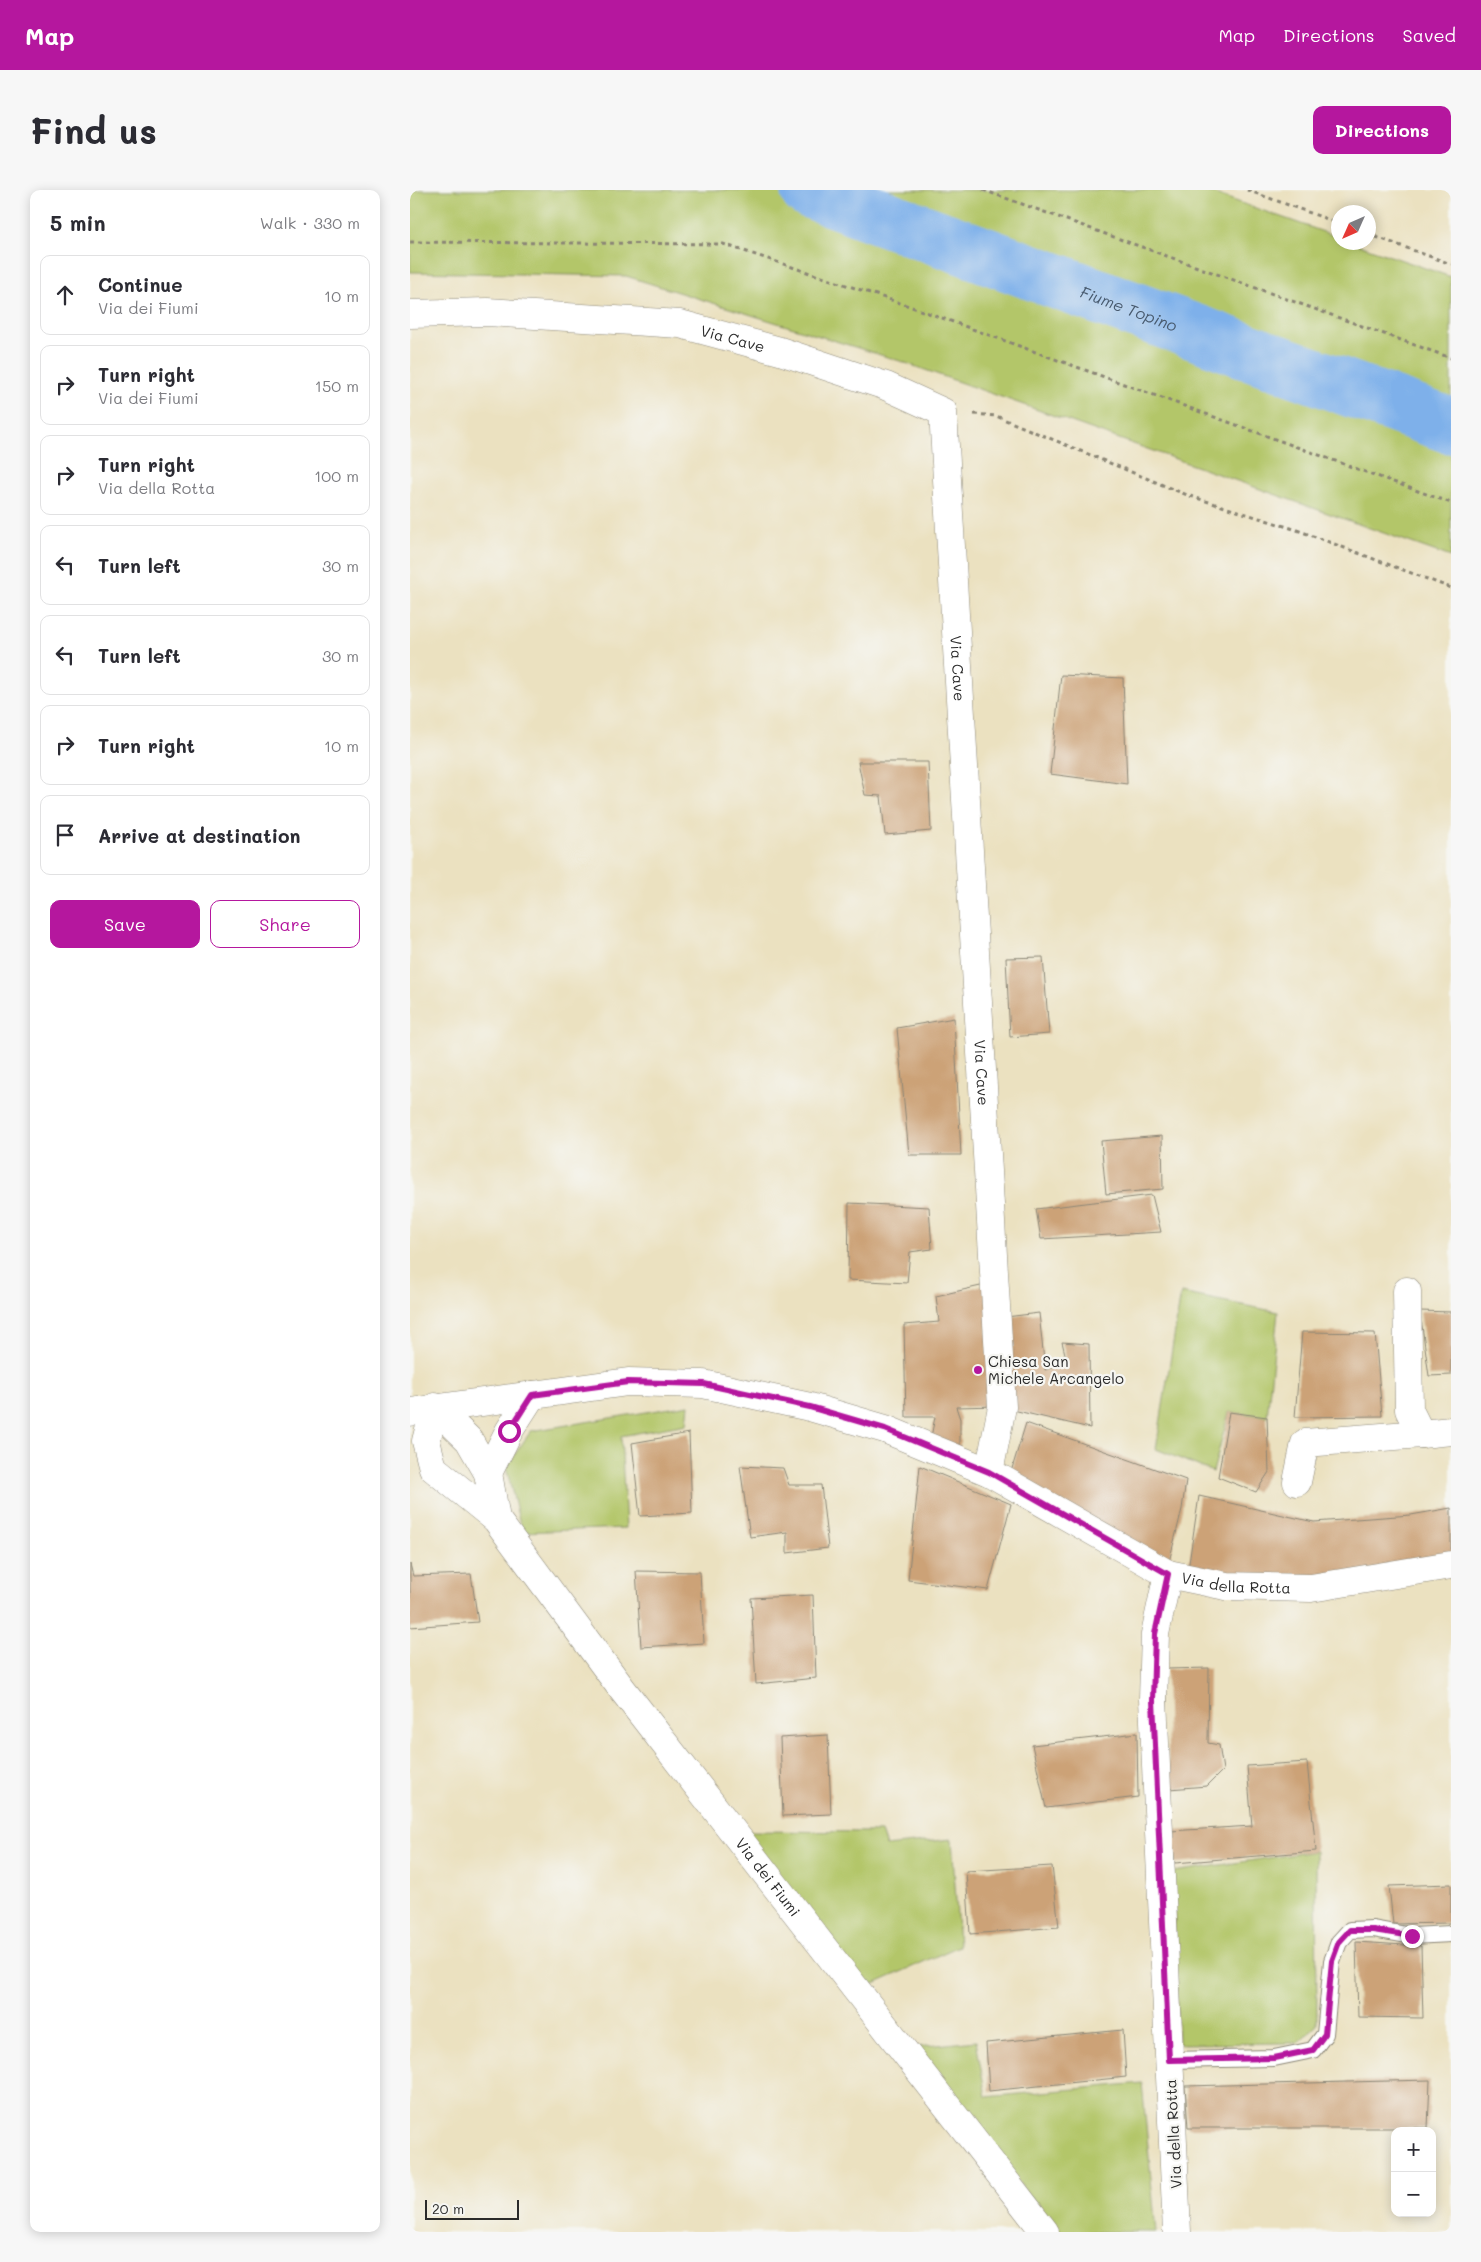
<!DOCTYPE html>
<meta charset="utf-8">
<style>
body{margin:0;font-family:Mali,sans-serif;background:#f7f7f7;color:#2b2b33}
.controls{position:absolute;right:15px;bottom:15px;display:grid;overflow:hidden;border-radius:10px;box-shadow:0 2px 12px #0003}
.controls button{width:45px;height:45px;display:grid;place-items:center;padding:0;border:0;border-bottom:1px solid #e1e1e2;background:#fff;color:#2b2b33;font:25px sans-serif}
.compass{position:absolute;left:921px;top:15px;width:45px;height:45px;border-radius:50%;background:#fff;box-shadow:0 2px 12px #0003;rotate:225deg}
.scale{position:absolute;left:15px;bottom:12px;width:94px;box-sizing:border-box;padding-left:5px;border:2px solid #2b2b2b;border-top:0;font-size:14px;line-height:18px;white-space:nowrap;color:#2b2b2b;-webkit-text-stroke:4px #f6f6f2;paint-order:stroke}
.stop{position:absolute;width:15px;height:15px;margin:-11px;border:4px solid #b5179e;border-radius:50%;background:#fff}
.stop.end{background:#b5179e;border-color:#fff;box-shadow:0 1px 5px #0008}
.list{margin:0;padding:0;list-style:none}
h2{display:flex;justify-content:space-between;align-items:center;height:65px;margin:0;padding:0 20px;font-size:21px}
h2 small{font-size:16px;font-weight:400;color:#7c7c81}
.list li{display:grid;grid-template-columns:32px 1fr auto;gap:15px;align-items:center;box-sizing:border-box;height:80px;margin:0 10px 10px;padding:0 10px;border:1px solid #e1e1e2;border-radius:10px}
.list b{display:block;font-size:19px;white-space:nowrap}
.list p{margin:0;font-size:16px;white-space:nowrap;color:#7c7c81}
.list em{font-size:16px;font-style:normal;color:#7c7c81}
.actions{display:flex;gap:10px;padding:15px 20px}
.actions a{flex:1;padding:11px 0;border:1px solid #b5179e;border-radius:10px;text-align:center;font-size:18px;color:#b5179e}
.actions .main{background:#b5179e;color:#fff}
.icon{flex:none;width:28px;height:28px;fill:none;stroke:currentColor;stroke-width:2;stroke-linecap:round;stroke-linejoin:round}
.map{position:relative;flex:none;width:1041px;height:2042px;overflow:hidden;border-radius:10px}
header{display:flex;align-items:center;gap:30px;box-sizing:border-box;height:70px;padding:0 25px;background:#b5179e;color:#fff}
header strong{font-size:24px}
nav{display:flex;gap:28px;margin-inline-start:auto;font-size:18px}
.intro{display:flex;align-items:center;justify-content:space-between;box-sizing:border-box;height:120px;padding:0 30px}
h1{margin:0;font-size:35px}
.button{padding:12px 22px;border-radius:10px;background:#b5179e;color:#fff;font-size:18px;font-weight:700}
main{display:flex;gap:30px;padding:0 30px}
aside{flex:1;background:#fff;border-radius:10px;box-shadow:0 2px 12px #0003}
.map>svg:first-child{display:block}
.green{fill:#b3c669;stroke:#6f784a}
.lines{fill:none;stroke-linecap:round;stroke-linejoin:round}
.river{stroke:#7eb0ea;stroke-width:56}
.building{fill:#cca277}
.service-casing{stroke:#8b8676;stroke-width:18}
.minor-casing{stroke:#8b8676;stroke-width:29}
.path{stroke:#8b8676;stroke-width:3;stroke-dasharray:4 4;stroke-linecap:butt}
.service{stroke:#fff;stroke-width:16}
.minor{stroke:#fff;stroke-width:28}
.route{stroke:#b5179e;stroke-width:6}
.poi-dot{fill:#b5179e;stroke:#f6f6f2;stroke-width:2}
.labels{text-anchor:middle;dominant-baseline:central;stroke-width:4.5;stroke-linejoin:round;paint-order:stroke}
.street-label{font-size:15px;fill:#2b2b2b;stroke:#f6f6f2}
.poi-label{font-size:15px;fill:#2b2b2b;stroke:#f6f6f2;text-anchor:start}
.water-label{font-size:16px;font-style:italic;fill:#485a6e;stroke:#f6f6f2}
</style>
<header>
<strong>Map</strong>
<nav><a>Map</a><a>Directions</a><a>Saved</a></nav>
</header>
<div class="intro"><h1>Find us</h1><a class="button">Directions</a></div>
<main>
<aside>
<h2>5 min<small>Walk · 330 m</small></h2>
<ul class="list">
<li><svg class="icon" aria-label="ahead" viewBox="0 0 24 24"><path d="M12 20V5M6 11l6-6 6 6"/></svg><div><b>Continue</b><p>Via dei Fiumi</p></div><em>10 m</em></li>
<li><svg class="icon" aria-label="right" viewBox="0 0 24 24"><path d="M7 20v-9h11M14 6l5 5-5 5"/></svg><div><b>Turn right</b><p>Via dei Fiumi</p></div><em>150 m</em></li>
<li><svg class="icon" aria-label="right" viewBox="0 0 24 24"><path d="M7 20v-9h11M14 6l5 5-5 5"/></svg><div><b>Turn right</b><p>Via della Rotta</p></div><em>100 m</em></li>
<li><svg class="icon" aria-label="left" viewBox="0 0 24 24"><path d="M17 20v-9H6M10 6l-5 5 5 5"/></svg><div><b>Turn left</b></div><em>30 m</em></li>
<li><svg class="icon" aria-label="left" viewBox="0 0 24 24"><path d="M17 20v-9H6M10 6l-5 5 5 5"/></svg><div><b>Turn left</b></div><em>30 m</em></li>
<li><svg class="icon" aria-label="right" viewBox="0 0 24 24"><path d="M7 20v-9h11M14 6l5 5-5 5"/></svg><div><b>Turn right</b></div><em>10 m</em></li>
<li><svg class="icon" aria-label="arrive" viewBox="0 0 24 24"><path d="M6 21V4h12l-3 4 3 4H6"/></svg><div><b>Arrive at destination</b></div></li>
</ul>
<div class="actions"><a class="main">Save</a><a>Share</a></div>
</aside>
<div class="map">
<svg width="1041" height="2042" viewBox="0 0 1041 2042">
<rect width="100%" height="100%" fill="#f6f6f2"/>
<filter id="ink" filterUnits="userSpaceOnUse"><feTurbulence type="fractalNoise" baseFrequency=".02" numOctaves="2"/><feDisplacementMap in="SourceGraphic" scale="10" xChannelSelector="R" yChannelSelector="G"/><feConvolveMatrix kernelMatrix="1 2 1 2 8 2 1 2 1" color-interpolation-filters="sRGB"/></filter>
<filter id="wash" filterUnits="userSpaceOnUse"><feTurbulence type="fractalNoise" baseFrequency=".0096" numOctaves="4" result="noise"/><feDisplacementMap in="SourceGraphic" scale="20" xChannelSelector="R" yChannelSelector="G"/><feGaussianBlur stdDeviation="1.12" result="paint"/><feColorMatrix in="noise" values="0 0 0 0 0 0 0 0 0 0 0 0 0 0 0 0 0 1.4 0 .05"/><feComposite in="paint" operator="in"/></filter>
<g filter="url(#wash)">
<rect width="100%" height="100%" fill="#ebe1c0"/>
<g class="green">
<polygon points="0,0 794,0 928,47 928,52 943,53 1041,87 1041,367 490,171 216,86 0,82"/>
<polygon points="771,1103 868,1122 857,1227 819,1222 803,1282 746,1259"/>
<polygon points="279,1215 277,1234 211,1246 216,1338 112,1342 96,1277 121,1241"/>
<polygon points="336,1641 471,1642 476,1656 542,1649 549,1756 448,1801"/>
<polygon points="906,1661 907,1835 887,1853 768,1854 763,1682"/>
<polygon points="566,1851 576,1907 732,1893 746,2042 646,2042 507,1857"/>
</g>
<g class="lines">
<path class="river" id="s1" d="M398 0 1041 236"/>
</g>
<g id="blocks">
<g class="building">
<polygon points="651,485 713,488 717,594 640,584"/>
<polygon points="448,572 518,572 521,641 475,645 471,606 455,605"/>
<polygon points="633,767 639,844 600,847 596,768"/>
<polygon points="544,828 551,965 499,965 487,838"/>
<polygon points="752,946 753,999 696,1004 691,951"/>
<polygon points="742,1005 751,1042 631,1049 626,1019"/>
<polygon points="439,1013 519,1017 522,1059 500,1062 497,1093 438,1090"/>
<polygon points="575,1095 589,1216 546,1217 550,1229 550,1263 520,1252 525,1227 496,1227 494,1135 529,1132 526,1106"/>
<polygon points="1010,1121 1041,1122 1041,1185 1019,1186"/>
<polygon points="629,1123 635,1180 657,1172 652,1152 679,1154 680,1238 603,1220 596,1127"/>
<polygon points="892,1142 965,1143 972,1226 885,1227"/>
<polygon points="819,1222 857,1227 859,1282 846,1302 808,1287"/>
<polygon points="616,1233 776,1290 772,1319 758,1376 600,1285"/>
<polygon points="279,1243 282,1323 230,1326 222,1253"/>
<polygon points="330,1276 373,1278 379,1295 411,1295 418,1358 377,1363 377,1342 340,1347"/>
<polygon points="510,1276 601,1314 578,1400 498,1390"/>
<polygon points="789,1306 904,1332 1001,1325 1041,1318 1041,1366 898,1391 778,1380"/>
<polygon points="0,1374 3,1386 61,1384 68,1432 0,1437"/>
<polygon points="226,1381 290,1382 294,1453 231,1457"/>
<polygon points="403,1405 406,1488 346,1494 341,1408"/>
<polygon points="799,1478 798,1553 809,1555 813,1580 797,1596 759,1599 756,1479"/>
<polygon points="727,1543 728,1607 636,1618 622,1555"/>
<polygon points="418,1545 421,1624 373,1626 370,1548"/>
<polygon points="897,1572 906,1661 765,1673 760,1641 842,1636 837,1576"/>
<polygon points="642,1676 649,1737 560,1744 556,1681"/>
<polygon points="1041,1694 1041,1733 983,1734 979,1696"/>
<polygon points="946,1752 1011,1756 1013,1828 948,1827"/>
<polygon points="713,1840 716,1887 579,1901 576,1853"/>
<polygon points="1020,1890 1018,1938 778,1938 775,1896"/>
</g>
</g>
</g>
<g filter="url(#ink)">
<use href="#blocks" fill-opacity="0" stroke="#8b8676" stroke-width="1"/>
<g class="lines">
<defs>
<polyline id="service" points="759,1870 864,1868 903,1860 915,1844 922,1771 929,1752 940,1740 963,1739 1002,1746 1041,1744"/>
<g id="minor">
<path id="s2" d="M0 124 77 122 270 134 370 161 476 196 533 222 592 1217 579 1282"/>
<polyline points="997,1101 999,1220 1011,1244 1041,1241"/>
<polyline points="0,1222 218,1192 293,1194 400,1217 475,1239 579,1282 758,1384"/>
<polyline points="78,1283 99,1241 122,1205"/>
<polyline points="887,1292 895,1253 1011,1244"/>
<path id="s3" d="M86 1329 78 1283 59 1250 25 1217 16 1251 23 1278 86 1329 212 1499 635 2042"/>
<path id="s4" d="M767 2042 743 1509 745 1444 758 1384 816 1396 901 1398 1041 1375"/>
</g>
</defs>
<use href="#service" class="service-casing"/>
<use href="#minor" class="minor-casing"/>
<g class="path">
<polyline points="573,0 1041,168"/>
<polyline points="837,0 928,33"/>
<polyline points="958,44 1041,74"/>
<polyline points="0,52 313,54 499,116 1041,313"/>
<polyline points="564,224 586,226 777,305 887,340 1041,398"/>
</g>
<use href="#service" class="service"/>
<use href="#minor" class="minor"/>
</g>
</g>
<g class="lines" filter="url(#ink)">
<polyline class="route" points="99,1241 122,1205 218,1192 294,1194 400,1217 475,1239 579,1282 758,1384 745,1444 743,1510 759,1870 864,1868 903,1860 915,1844 922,1771 929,1752 940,1740 963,1740 1002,1746"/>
</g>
<circle class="poi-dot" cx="568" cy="1180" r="5"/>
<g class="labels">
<g class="street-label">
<text stroke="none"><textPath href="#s2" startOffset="325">Via Cave</textPath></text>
<text stroke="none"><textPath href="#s2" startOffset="805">Via Cave</textPath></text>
<text stroke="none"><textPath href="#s2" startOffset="1210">Via Cave</textPath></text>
<text stroke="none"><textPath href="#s4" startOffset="729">Via della Rotta</textPath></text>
<text stroke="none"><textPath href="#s3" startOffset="726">Via dei Fiumi</textPath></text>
<text transform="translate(763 1944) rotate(-93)">Via della Rotta</text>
</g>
<g class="poi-label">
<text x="578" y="1171">Chiesa San<tspan x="578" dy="17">Michele Arcangelo</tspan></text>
</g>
<g class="water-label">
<text stroke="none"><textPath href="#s1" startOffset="342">Fiume Topino</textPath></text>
</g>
</g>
</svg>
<div class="controls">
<button>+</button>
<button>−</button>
</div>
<svg class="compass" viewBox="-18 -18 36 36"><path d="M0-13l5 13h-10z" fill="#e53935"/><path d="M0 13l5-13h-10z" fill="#7c7c81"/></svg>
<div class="scale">20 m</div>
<div class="stop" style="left:99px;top:1241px"></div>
<div class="stop end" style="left:1002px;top:1746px"></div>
</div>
</main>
